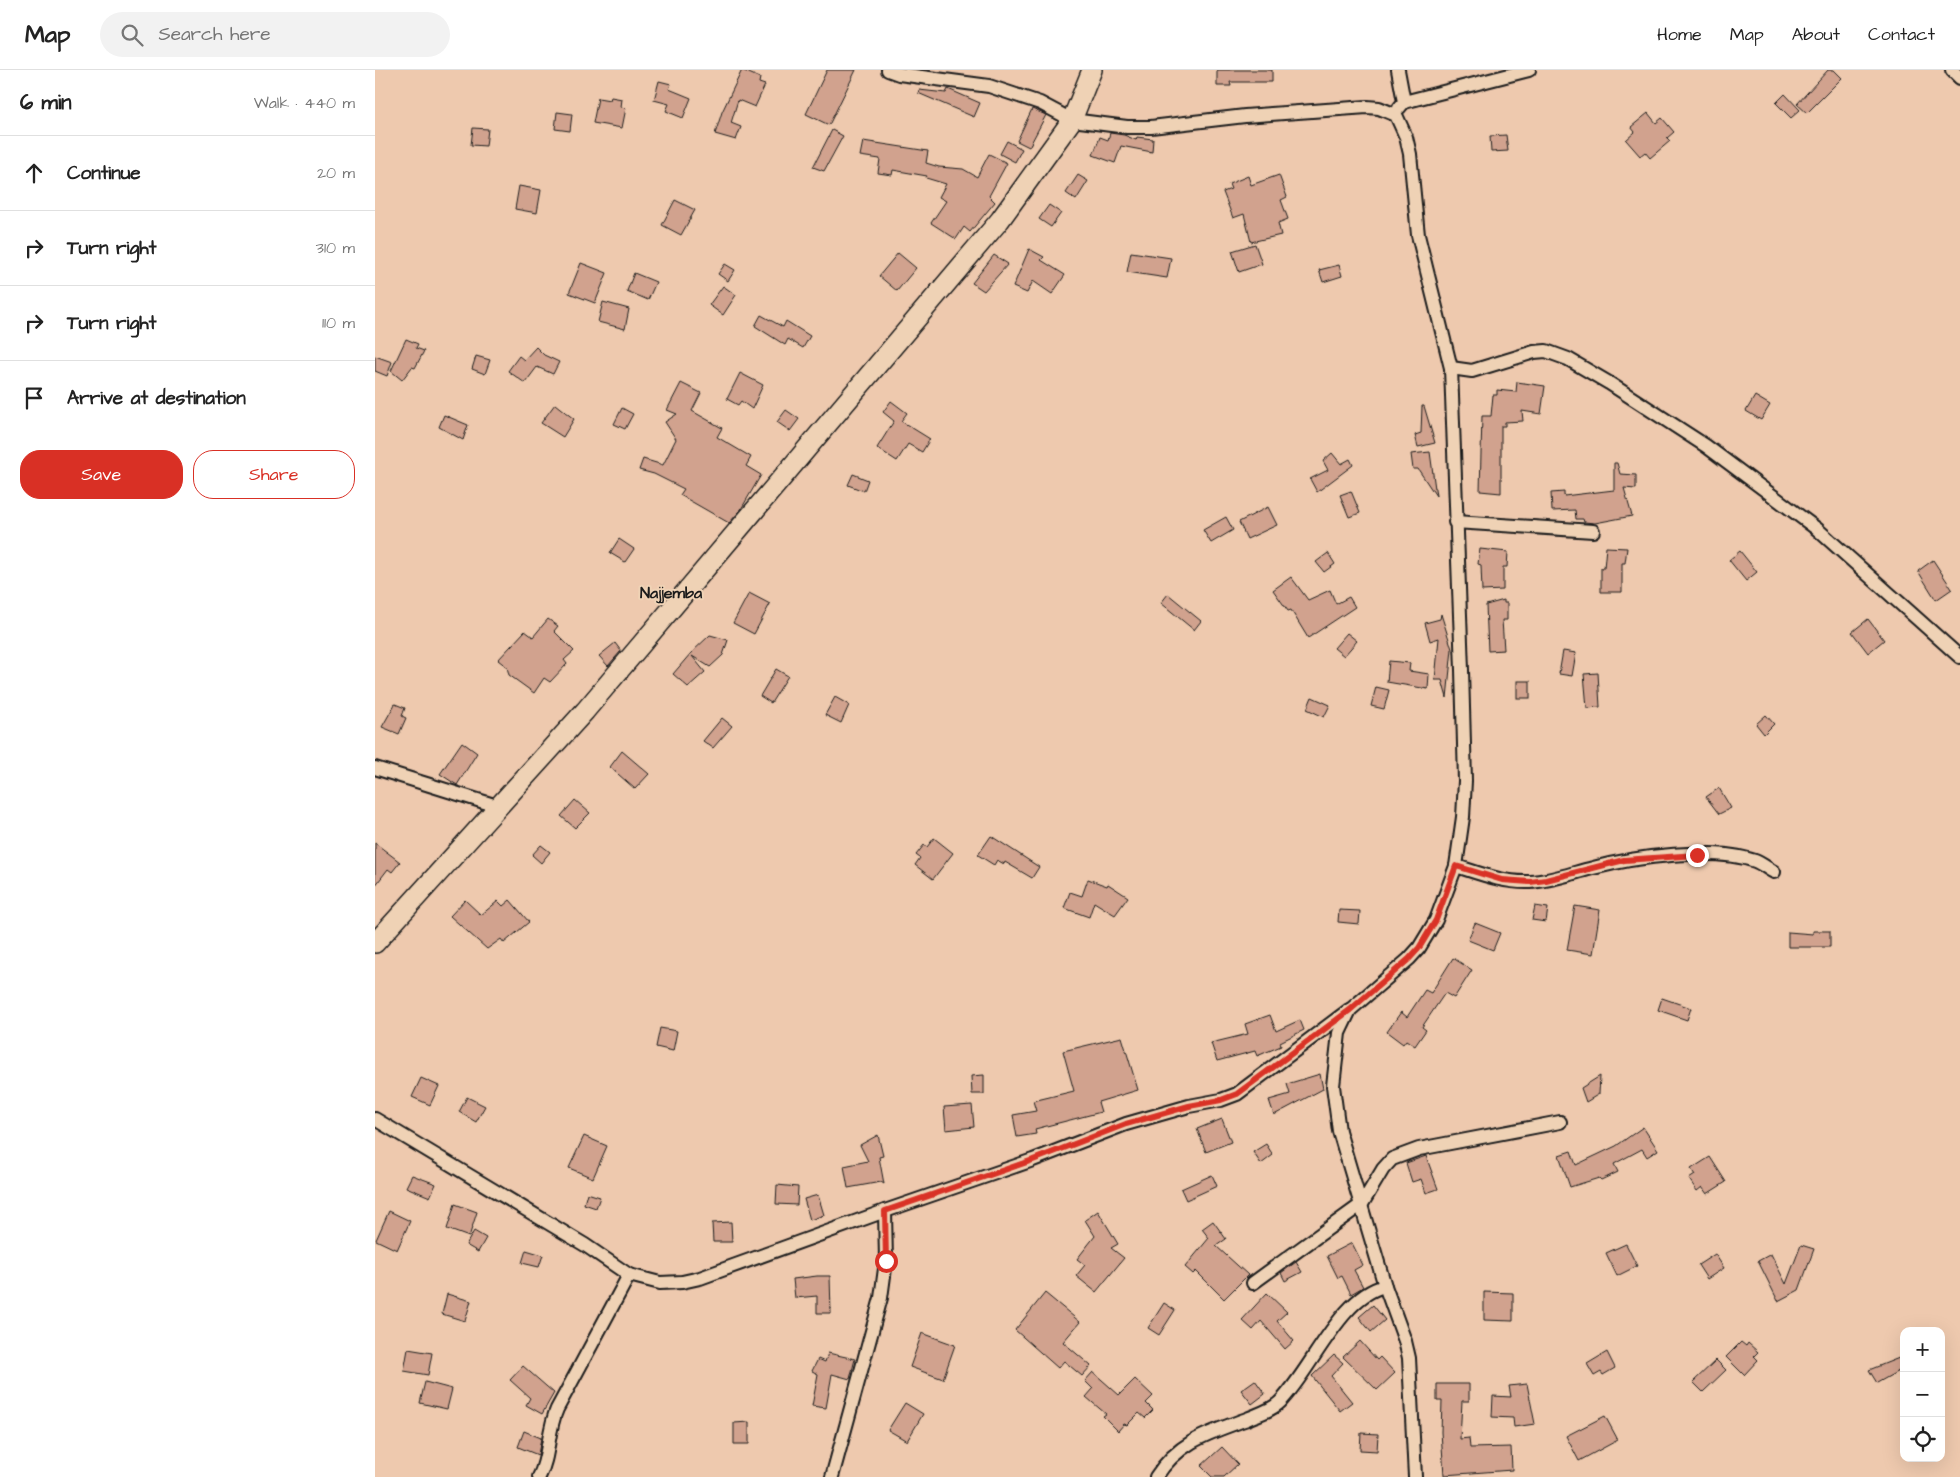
<!DOCTYPE html>
<meta charset="utf-8">
<style>
body{margin:0;font-family:"Architects Daughter",sans-serif;background:#f2f2f2;color:#222}
.controls{position:absolute;right:15px;bottom:15px;display:grid;overflow:hidden;border-radius:10px;box-shadow:0 5px 20px #0002}
.controls button{width:45px;height:45px;display:grid;place-items:center;padding:0;border:0;border-bottom:1px solid #e0e0e0;background:#fff;color:#222;font:25px sans-serif}
.stop{position:absolute;width:15px;height:15px;margin:-11px;border:4px solid #d93025;border-radius:50%;background:#fff}
.stop.end{background:#d93025;border-color:#fff;box-shadow:0 1px 5px #0008}
.list{margin:0;padding:0;list-style:none}
h2{display:flex;justify-content:space-between;align-items:center;height:65px;margin:0;padding:0 20px;font-size:21px}
h2 small{font-size:16px;font-weight:400;color:#767676}
.list li{display:grid;grid-template-columns:32px 1fr auto;gap:15px;align-items:center;box-sizing:border-box;height:75px;padding:0 20px;border-top:1px solid #e0e0e0}
.list b{display:block;font-size:19px;white-space:nowrap}
.list em{font-size:16px;font-style:normal;color:#767676}
.actions{display:flex;gap:10px;padding:15px 20px}
.actions a{flex:1;padding:11px 0;border:1px solid #d93025;border-radius:20px;text-align:center;font-size:18px;color:#d93025}
.actions .main{background:#d93025;color:#fff}
.icon{flex:none;width:28px;height:28px;fill:none;stroke:currentColor;stroke-width:2;stroke-linecap:round;stroke-linejoin:round}
.map{position:relative;flex:none;width:1585px;height:1407px;overflow:hidden}
header{display:flex;align-items:center;gap:30px;box-sizing:border-box;height:70px;padding:0 25px;background:#fff;border-bottom:1px solid #e0e0e0}
header strong{font-size:24px}
nav{display:flex;gap:28px;margin-inline-start:auto;font-size:18px}
.search{width:350px;height:45px;background:#f2f2f2;display:flex;align-items:center;gap:12px;box-sizing:border-box;padding:0 18px;border-radius:28px;color:#767676;font-size:19px}
main{display:flex}
aside{flex:1;background:#fff}
.map>svg:first-child{display:block}
.building{fill:#d1a28e;stroke:#1c1c1c}
.lines{fill:none;stroke-linecap:round;stroke-linejoin:round}
.street-casing{stroke:#1c1c1c;stroke-width:16}
.secondary-casing{stroke:#1c1c1c;stroke-width:22}
.street{stroke:#efd2b5;stroke-width:12}
.secondary{stroke:#efd2b5;stroke-width:19}
.route{stroke:#d93025;stroke-width:6}
.labels{text-anchor:middle;dominant-baseline:central;stroke-width:4;stroke-linejoin:round;paint-order:stroke}
.quarter-label{font-size:16px;font-weight:bold;fill:#1c1c1c;stroke:#efd2b5}
</style>
<header>
<strong>Map</strong>
<div class="search"><svg class="icon" aria-label="search" viewBox="0 0 24 24"><circle cx="10" cy="10" r="6"/><path d="M15 15l6 6"/></svg>Search here</div>
<nav><a>Home</a><a>Map</a><a>About</a><a>Contact</a></nav>
</header>
<main>
<aside>
<h2>6 min<small>Walk · 440 m</small></h2>
<ul class="list">
<li><svg class="icon" aria-label="ahead" viewBox="0 0 24 24"><path d="M12 20V5M6 11l6-6 6 6"/></svg><div><b>Continue</b></div><em>20 m</em></li>
<li><svg class="icon" aria-label="right" viewBox="0 0 24 24"><path d="M7 20v-9h11M14 6l5 5-5 5"/></svg><div><b>Turn right</b></div><em>310 m</em></li>
<li><svg class="icon" aria-label="right" viewBox="0 0 24 24"><path d="M7 20v-9h11M14 6l5 5-5 5"/></svg><div><b>Turn right</b></div><em>110 m</em></li>
<li><svg class="icon" aria-label="arrive" viewBox="0 0 24 24"><path d="M6 21V4h12l-3 4 3 4H6"/></svg><div><b>Arrive at destination</b></div></li>
</ul>
<div class="actions"><a class="main">Save</a><a>Share</a></div>
</aside>
<div class="map">
<svg width="1585" height="1407" viewBox="0 0 1585 1407">
<rect width="100%" height="100%" fill="#eec9ae"/>
<filter id="ink" filterUnits="userSpaceOnUse"><feTurbulence type="fractalNoise" baseFrequency=".02" numOctaves="2"/><feDisplacementMap in="SourceGraphic" scale="10" xChannelSelector="R" yChannelSelector="G"/><feConvolveMatrix kernelMatrix="1 2 1 2 8 2 1 2 1" color-interpolation-filters="sRGB"/></filter>
<g filter="url(#ink)">
<g class="building">
<polygon points="367,0 385,8 384,13 390,15 380,37 363,30 356,53 366,57 361,70 340,64 347,42"/>
<polygon points="452,0 481,0 454,55 431,44"/>
<polygon points="842,0 897,0 897,12 855,12 856,16 842,16"/>
<polygon points="1453,0 1459,0 1467,8 1432,43 1422,34"/>
<polygon points="284,11 296,14 294,19 316,28 308,48 291,41 294,34 279,30"/>
<polygon points="573,19 605,33 599,47 543,23 544,20 571,23"/>
<polygon points="1410,24 1425,40 1416,48 1401,33"/>
<polygon points="236,27 247,29 246,37 251,38 247,58 218,53 223,28 235,30"/>
<polygon points="657,39 671,45 654,77 642,71"/>
<polygon points="182,42 197,44 195,61 180,59"/>
<polygon points="1273,43 1281,53 1287,48 1299,62 1292,68 1295,71 1275,88 1270,82 1265,86 1251,70 1260,62 1256,57"/>
<polygon points="98,58 113,59 111,76 96,75"/>
<polygon points="457,60 468,66 449,101 438,97"/>
<polygon points="735,63 749,65 761,70 762,67 778,69 777,82 746,76 740,93 718,85 725,67 733,70"/>
<polygon points="1131,65 1133,81 1116,82 1115,66"/>
<polygon points="488,71 553,81 551,93 564,97 588,99 602,107 614,84 632,93 614,126 620,132 595,162 589,157 581,169 556,153 571,131 564,127 571,114 551,108 552,106 518,100 517,105 503,103 505,89 485,86"/>
<polygon points="632,71 647,79 640,92 625,84"/>
<polygon points="703,105 713,111 701,130 691,123"/>
<polygon points="904,105 912,127 906,130 913,149 903,153 906,165 876,172 869,144 858,148 848,122 856,119 854,114 873,106 876,115"/>
<polygon points="144,116 166,120 162,143 140,139"/>
<polygon points="300,130 320,140 306,165 287,155"/>
<polygon points="674,135 686,143 676,157 664,149"/>
<polygon points="880,174 887,194 864,202 857,181"/>
<polygon points="654,179 669,187 666,190 690,205 677,224 658,211 652,223 638,217"/>
<polygon points="756,182 796,188 792,208 752,202"/>
<polygon points="523,183 541,198 522,221 504,206"/>
<polygon points="619,185 633,194 609,221 597,213"/>
<polygon points="206,193 232,203 220,233 194,223"/>
<polygon points="350,194 360,200 353,211 343,204"/>
<polygon points="964,195 967,206 948,212 944,200"/>
<polygon points="259,203 281,212 273,230 252,221"/>
<polygon points="348,216 361,225 348,245 334,235"/>
<polygon points="228,232 254,239 250,259 223,252"/>
<polygon points="386,245 408,257 411,251 435,266 428,278 413,269 410,275 380,256"/>
<polygon points="31,269 43,274 41,278 49,281 40,298 37,297 27,310 16,301"/>
<polygon points="161,277 169,285 184,292 178,304 162,297 150,313 133,301 144,286 149,290"/>
<polygon points="0,286 17,292 12,306 0,301"/>
<polygon points="101,286 115,290 110,304 97,299"/>
<polygon points="365,303 388,315 377,339 366,331 363,335 352,329"/>
<polygon points="1142,312 1170,316 1166,344 1147,341 1148,351 1130,352 1130,356 1126,356 1126,423 1105,421 1107,346 1116,346 1118,325 1122,325 1122,320 1141,322"/>
<polygon points="306,313 326,323 317,341 347,358 342,367 376,387 371,396 386,405 365,441 354,453 305,425 309,419 279,404 264,400 268,389 288,395 301,369 290,352 302,344 292,340"/>
<polygon points="1380,326 1395,335 1386,350 1371,341"/>
<polygon points="516,331 532,343 526,351 555,369 547,382 533,374 522,391 502,378 519,351 508,342"/>
<polygon points="180,334 199,349 188,367 166,353"/>
<polygon points="1047,336 1049,336 1060,373 1043,377 1040,365 1046,363"/>
<polygon points="247,338 258,344 250,359 239,354"/>
<polygon points="411,340 424,349 415,361 402,352"/>
<polygon points="69,345 93,355 88,370 64,357"/>
<polygon points="1055,382 1061,426 1043,399 1038,399 1036,384"/>
<polygon points="957,383 966,394 975,389 978,395 942,422 935,409 953,400 948,391"/>
<polygon points="1239,393 1242,393 1245,404 1261,405 1261,419 1249,418 1257,446 1220,453 1209,452 1208,449 1201,449 1200,440 1177,441 1176,423 1189,422 1189,426 1239,420"/>
<polygon points="478,404 493,410 489,421 473,415"/>
<polygon points="976,421 985,443 974,447 965,425"/>
<polygon points="893,437 902,455 872,469 864,452"/>
<polygon points="851,447 858,460 836,473 828,460"/>
<polygon points="244,469 259,479 250,492 235,483"/>
<polygon points="1231,477 1252,478 1250,493 1247,493 1247,522 1226,522 1226,498 1229,498"/>
<polygon points="1105,479 1133,482 1132,497 1128,497 1128,520 1107,521 1106,495 1103,494"/>
<polygon points="1365,481 1382,502 1371,511 1354,490"/>
<polygon points="953,483 960,494 949,502 941,492"/>
<polygon points="1558,490 1577,519 1561,530 1543,501"/>
<polygon points="916,507 933,530 955,520 961,534 974,527 980,537 933,568 916,540 913,541 898,520"/>
<polygon points="374,523 395,534 379,564 358,553"/>
<polygon points="793,524 826,551 819,560 786,533"/>
<polygon points="1129,530 1129,533 1132,533 1132,550 1127,550 1129,580 1113,581 1111,535"/>
<polygon points="1066,544 1077,579 1072,628 1067,610 1060,610 1064,568 1055,571 1050,553 1065,549"/>
<polygon points="173,549 183,556 179,561 199,581 189,590 192,594 175,612 169,608 159,623 134,605 132,597 123,590 150,561 158,567"/>
<polygon points="1493,549 1509,570 1493,583 1477,562"/>
<polygon points="972,563 982,571 969,586 959,578"/>
<polygon points="335,565 353,570 348,585 335,597 317,586 330,602 313,617 298,604 316,583"/>
<polygon points="240,573 246,581 233,596 224,586"/>
<polygon points="1188,581 1201,583 1197,606 1184,604"/>
<polygon points="1014,591 1035,593 1034,601 1054,604 1053,619 1012,612"/>
<polygon points="401,599 413,606 396,633 385,626"/>
<polygon points="1223,603 1225,637 1212,638 1209,604"/>
<rect x="1142" y="611" width="13" height="17"/>
<polygon points="1001,617 1014,620 1009,639 996,636"/>
<polygon points="460,627 474,635 466,653 450,645"/>
<polygon points="937,627 955,635 949,647 932,639"/>
<polygon points="20,634 30,638 27,646 31,648 24,664 7,657"/>
<polygon points="1391,645 1399,654 1389,664 1381,654"/>
<polygon points="347,648 357,656 338,678 328,671"/>
<polygon points="87,672 102,683 82,715 65,704"/>
<polygon points="247,681 274,704 260,719 235,697"/>
<polygon points="1344,718 1356,738 1344,744 1331,727"/>
<polygon points="200,730 215,743 200,758 186,746"/>
<polygon points="616,766 664,797 657,808 630,792 629,794 622,790 619,795 603,785"/>
<polygon points="559,768 578,783 558,809 540,795 545,788 541,785 549,775 552,777"/>
<polygon points="0,773 25,792 17,802 13,799 0,816"/>
<polygon points="166,775 175,782 166,793 157,785"/>
<polygon points="713,809 732,816 733,814 753,827 740,845 719,832 714,847 689,838 695,822 707,826"/>
<polygon points="90,830 106,845 123,831 128,836 135,830 154,852 129,873 126,869 112,879 75,846"/>
<polygon points="1160,836 1173,838 1171,852 1157,850"/>
<polygon points="1200,836 1225,840 1218,884 1192,880"/>
<polygon points="964,840 985,841 984,854 963,852"/>
<polygon points="1100,853 1125,863 1118,880 1093,870"/>
<polygon points="1438,861 1455,861 1455,877 1413,877 1413,862 1438,864"/>
<polygon points="1078,888 1097,900 1079,928 1070,923 1047,957 1051,960 1040,976 1031,970 1028,974 1012,962 1026,942 1032,947 1050,920 1056,923"/>
<polygon points="1287,928 1316,938 1312,950 1283,940"/>
<polygon points="895,945 901,961 925,950 929,960 905,972 906,976 882,986 880,981 842,991 836,973 873,964 870,954"/>
<polygon points="285,958 302,961 298,981 281,977"/>
<polygon points="747,967 763,1020 723,1032 726,1042 660,1059 661,1064 642,1067 638,1045 661,1041 658,1031 699,1021 688,981"/>
<polygon points="945,1004 948,1019 899,1045 894,1030 915,1024 912,1014"/>
<polygon points="609,1005 609,1024 597,1024 596,1006"/>
<polygon points="1225,1006 1224,1024 1211,1032 1206,1018"/>
<polygon points="46,1008 64,1016 55,1035 37,1027"/>
<polygon points="92,1027 110,1036 101,1052 84,1042"/>
<polygon points="597,1035 599,1057 571,1060 569,1037"/>
<polygon points="847,1049 856,1072 831,1082 822,1059"/>
<polygon points="1268,1057 1283,1080 1272,1087 1267,1079 1239,1094 1243,1102 1226,1110 1224,1108 1195,1117 1184,1085 1196,1081 1201,1095 1241,1076"/>
<polygon points="503,1065 508,1086 504,1087 509,1114 506,1112 473,1118 469,1096 493,1091 485,1075"/>
<polygon points="209,1066 232,1076 218,1108 194,1098"/>
<polygon points="891,1074 898,1085 886,1094 878,1082"/>
<polygon points="1051,1086 1063,1119 1051,1123 1046,1109 1037,1112 1031,1093"/>
<polygon points="1335,1087 1351,1112 1332,1124 1327,1117 1322,1121 1314,1109 1320,1105 1316,1099"/>
<polygon points="37,1105 61,1114 55,1127 31,1117"/>
<polygon points="837,1105 842,1116 811,1130 806,1119"/>
<polygon points="402,1115 423,1117 422,1135 401,1134"/>
<polygon points="212,1123 225,1127 221,1138 209,1134"/>
<polygon points="443,1125 449,1145 435,1150 429,1129"/>
<polygon points="80,1134 102,1142 94,1167 72,1159"/>
<polygon points="14,1141 35,1151 22,1180 1,1170"/>
<polygon points="723,1141 743,1174 736,1178 749,1188 721,1222 701,1206 710,1195 702,1189 720,1166 710,1150"/>
<polygon points="838,1151 851,1169 841,1176 873,1205 849,1229 821,1201 818,1204 810,1197 834,1168 827,1159"/>
<polygon points="356,1152 357,1172 338,1172 337,1153"/>
<polygon points="99,1161 111,1168 103,1182 91,1175"/>
<polygon points="977,1173 988,1195 979,1200 988,1217 976,1224 967,1206 963,1208 952,1186"/>
<polygon points="1251,1174 1262,1196 1242,1206 1231,1183"/>
<polygon points="1426,1175 1439,1179 1424,1220 1403,1231 1383,1191 1396,1184 1411,1214"/>
<polygon points="151,1180 168,1185 164,1197 147,1193"/>
<polygon points="1340,1184 1349,1198 1332,1209 1323,1195"/>
<polygon points="921,1192 927,1202 910,1211 906,1203"/>
<polygon points="442,1206 455,1206 456,1243 442,1243 442,1226 420,1228 418,1209"/>
<polygon points="1109,1222 1138,1223 1138,1251 1109,1250"/>
<polygon points="670,1223 705,1252 688,1272 716,1296 707,1306 689,1291 683,1298 640,1260"/>
<polygon points="892,1223 912,1242 902,1251 919,1271 910,1279 886,1251 878,1260 867,1250"/>
<polygon points="72,1224 96,1231 90,1251 67,1244"/>
<polygon points="789,1233 800,1240 784,1265 773,1258"/>
<polygon points="998,1235 1010,1250 996,1262 984,1247"/>
<polygon points="547,1263 580,1275 568,1309 535,1297"/>
<polygon points="985,1271 1002,1290 1005,1287 1020,1303 1002,1320 968,1287"/>
<polygon points="1366,1272 1371,1276 1373,1273 1383,1282 1379,1286 1383,1290 1369,1305 1351,1287"/>
<polygon points="33,1279 57,1283 53,1305 29,1301"/>
<polygon points="1232,1282 1240,1298 1228,1305 1226,1302 1219,1306 1212,1294"/>
<polygon points="453,1283 480,1289 475,1309 457,1304 451,1338 437,1336 443,1304 437,1301 443,1289 450,1292"/>
<polygon points="959,1285 968,1293 956,1306 977,1332 965,1341 937,1306"/>
<polygon points="1524,1288 1529,1298 1502,1313 1494,1300"/>
<polygon points="1341,1290 1351,1300 1328,1322 1318,1312"/>
<polygon points="148,1296 179,1323 167,1344 151,1335 155,1328 135,1310"/>
<polygon points="718,1302 744,1325 760,1309 778,1326 771,1333 778,1340 770,1348 764,1343 752,1355 749,1354 743,1361 728,1346 731,1344 711,1327 718,1319 710,1311"/>
<polygon points="880,1310 890,1324 877,1334 866,1320"/>
<polygon points="50,1312 77,1319 72,1339 45,1333"/>
<polygon points="1062,1314 1094,1314 1094,1331 1087,1331 1085,1369 1094,1368 1095,1378 1136,1377 1137,1400 1069,1405 1066,1362 1067,1331 1062,1331"/>
<polygon points="1152,1314 1160,1354 1139,1357 1138,1348 1117,1347 1118,1326 1136,1327 1134,1316"/>
<polygon points="530,1333 548,1344 532,1371 513,1360"/>
<polygon points="1230,1346 1243,1370 1204,1391 1191,1366"/>
<polygon points="374,1352 374,1374 359,1374 359,1353"/>
<polygon points="149,1361 166,1368 163,1385 143,1377"/>
<polygon points="986,1363 1003,1364 1002,1381 985,1380"/>
<polygon points="847,1377 863,1394 849,1407 837,1407 826,1396"/>
</g>
<g class="lines">
<defs>
<g id="street">
<polyline points="513,0 524,4 614,16 665,33 697,50 752,57 776,57 870,46 992,37 1004,38 1021,45 1031,67 1035,84 1043,165 1076,298 1087,600 1090,711 1088,747 1081,796 1061,850 1044,878 1034,889 975,940 964,963 958,1016 964,1061 1010,1216 1030,1271 1034,1288 1040,1407"/>
<polyline points="1023,0 1029,32 1024,38"/>
<polyline points="1577,0 1585,8"/>
<polyline points="1029,32 1154,0"/>
<polyline points="1076,298 1097,301 1159,282 1171,281 1193,289 1234,313 1331,376 1442,459 1585,587"/>
<polyline points="1080,452 1218,461"/>
<polyline points="0,698 122,736"/>
<path d="M1081 796C1106 804 1129 813 1155 812 1177 811 1197 803 1218 798 1260 787 1338 776 1380 791 1386 793 1393 799 1399 802"/>
<polyline points="0,1049 210,1175 254,1205 285,1213 307,1212 325,1208 510,1141 658,1090 751,1054 814,1036 846,1030 862,1024 974,940"/>
<polyline points="878,1213 987,1134 1008,1099 1017,1089 1044,1079 1185,1052"/>
<path d="M164 1407C175 1386 172 1361 182 1339L254 1205"/>
<polyline points="457,1407 506,1228 511,1191 510,1141"/>
<path d="M781 1407C804 1371 834 1363 872 1349 883 1344 896 1341 905 1332 937 1300 965 1226 1010 1216"/>
</g>
<polyline id="secondary" points="0,873 210,641 625,150 697,50 717,0"/>
</defs>
<use href="#street" class="street-casing"/>
<use href="#secondary" class="secondary-casing"/>
<use href="#street" class="street"/>
<use href="#secondary" class="secondary"/>
</g>
</g>
<g class="lines" filter="url(#ink)">
<polyline class="route" points="511,1191 510,1141 658,1090 751,1054 814,1036 846,1030 862,1024 975,940 1034,889 1044,878 1061,850 1081,796 1127,810 1155,812 1171,810 1249,790 1322,785"/>
</g>
<g class="labels">
<g class="quarter-label">
<text x="296" y="523">Najjemba</text>
</g>
</g>
</svg>
<div class="controls">
<button>+</button>
<button>−</button>
<button><svg class="icon" aria-label="locate" viewBox="0 0 24 24"><circle cx="12" cy="12" r="6"/><path d="M12 2v4M12 18v4M2 12h4M18 12h4"/></svg></button>
</div>
<div class="stop" style="left:511px;top:1191px"></div>
<div class="stop end" style="left:1322px;top:785px"></div>
</div>
</main>
